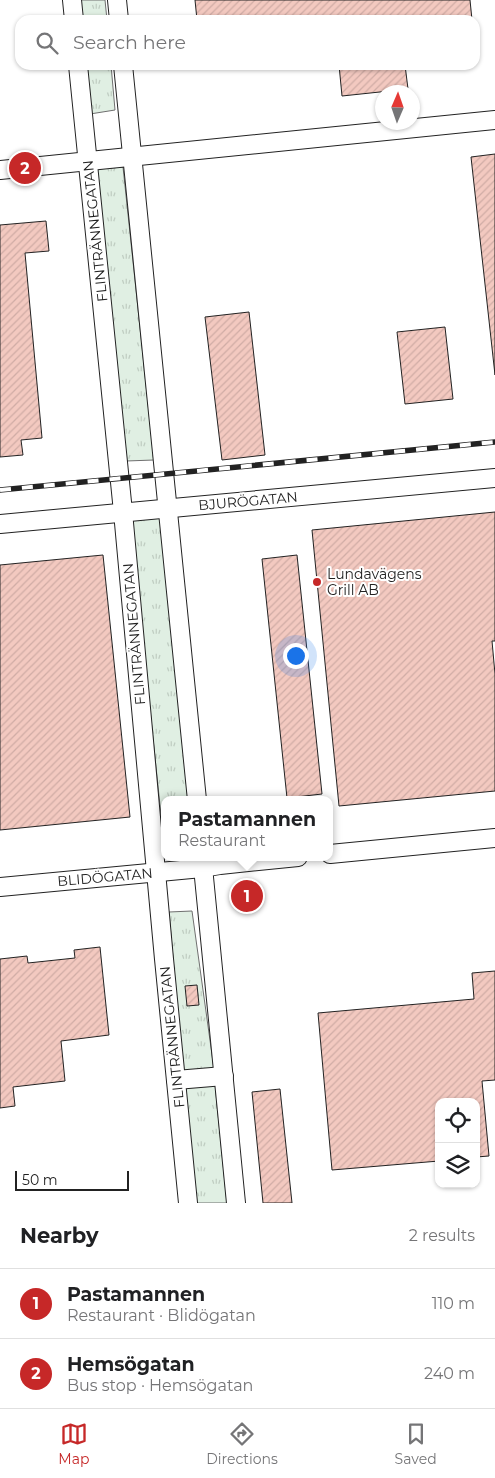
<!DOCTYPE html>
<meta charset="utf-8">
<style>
body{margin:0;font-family:Montserrat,sans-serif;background:#f6f6f6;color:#202124}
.controls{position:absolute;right:15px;bottom:15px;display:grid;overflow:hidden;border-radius:10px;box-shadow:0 1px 4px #0004}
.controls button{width:45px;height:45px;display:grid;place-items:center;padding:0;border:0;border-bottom:1px solid #e0e0e0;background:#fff;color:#202124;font:25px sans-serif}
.compass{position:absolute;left:375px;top:85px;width:45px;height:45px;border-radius:50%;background:#fff;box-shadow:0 1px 4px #0004;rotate:2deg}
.scale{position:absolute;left:15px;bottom:12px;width:114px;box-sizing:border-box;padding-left:5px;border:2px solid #222;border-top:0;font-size:14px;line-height:18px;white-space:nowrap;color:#222;-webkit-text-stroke:4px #fff;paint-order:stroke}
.you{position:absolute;left:295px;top:655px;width:18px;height:18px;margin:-12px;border:4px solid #fff;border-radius:50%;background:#1a73e8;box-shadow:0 0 0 8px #1a73e833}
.badge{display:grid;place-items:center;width:32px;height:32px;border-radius:50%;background:#c62828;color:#fff;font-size:16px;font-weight:700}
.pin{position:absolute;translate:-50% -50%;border:2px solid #fff;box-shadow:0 1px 5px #0006}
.popup{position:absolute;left:161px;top:796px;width:172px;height:65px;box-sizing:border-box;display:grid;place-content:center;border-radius:10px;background:#fff;filter:drop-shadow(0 1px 4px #0005);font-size:16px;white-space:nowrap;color:#757577}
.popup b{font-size:19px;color:#202124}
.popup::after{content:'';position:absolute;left:50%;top:100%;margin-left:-10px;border:10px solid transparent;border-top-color:#fff}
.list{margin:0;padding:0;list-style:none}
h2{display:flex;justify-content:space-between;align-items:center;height:65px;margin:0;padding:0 20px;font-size:21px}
h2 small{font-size:16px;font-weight:400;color:#757577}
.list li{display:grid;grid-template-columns:32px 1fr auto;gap:15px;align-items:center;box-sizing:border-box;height:70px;padding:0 20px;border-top:1px solid #e0e0e0}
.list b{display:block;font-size:19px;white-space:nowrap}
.list p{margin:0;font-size:16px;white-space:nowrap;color:#757577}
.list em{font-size:16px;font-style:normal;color:#757577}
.icon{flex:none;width:28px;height:28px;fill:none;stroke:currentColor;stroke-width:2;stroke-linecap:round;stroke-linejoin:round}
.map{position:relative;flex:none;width:495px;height:1203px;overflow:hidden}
.search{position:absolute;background:#fff;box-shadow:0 1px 4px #0004;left:15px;right:15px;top:15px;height:55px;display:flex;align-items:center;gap:12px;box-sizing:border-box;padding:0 18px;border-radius:15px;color:#757577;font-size:19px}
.sheet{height:205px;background:#fff}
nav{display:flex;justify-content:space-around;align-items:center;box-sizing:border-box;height:70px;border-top:1px solid #e0e0e0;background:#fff;font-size:14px;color:#757577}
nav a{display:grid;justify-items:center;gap:2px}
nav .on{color:#c62828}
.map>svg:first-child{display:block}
.grass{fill:url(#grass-tufts);stroke:#6f6f6f}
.building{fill:url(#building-hatch);stroke:#222}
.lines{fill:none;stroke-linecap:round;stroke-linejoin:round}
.minor-casing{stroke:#222;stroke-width:20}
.minor{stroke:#fff;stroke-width:18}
.rail-casing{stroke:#222;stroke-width:5.5}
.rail{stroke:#fff;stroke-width:4;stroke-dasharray:11;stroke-linecap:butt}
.poi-dot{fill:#c62828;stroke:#fff;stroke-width:2}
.labels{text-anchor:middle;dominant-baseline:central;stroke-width:4;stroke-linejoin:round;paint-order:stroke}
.street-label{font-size:14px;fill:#222;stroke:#fff}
.poi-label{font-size:14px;fill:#222;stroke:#fff;text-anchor:start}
</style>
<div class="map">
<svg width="495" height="1203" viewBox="0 0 495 1203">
<defs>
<pattern id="grass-tufts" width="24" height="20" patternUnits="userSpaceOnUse" patternTransform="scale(1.25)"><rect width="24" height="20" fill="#e0efe3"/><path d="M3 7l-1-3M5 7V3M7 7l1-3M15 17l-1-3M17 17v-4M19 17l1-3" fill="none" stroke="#c0cdc2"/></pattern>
<pattern id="building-hatch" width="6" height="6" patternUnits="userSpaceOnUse" patternTransform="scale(1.25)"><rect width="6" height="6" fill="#f3c9c0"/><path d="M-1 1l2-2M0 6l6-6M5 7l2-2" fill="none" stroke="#d0aca5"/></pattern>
</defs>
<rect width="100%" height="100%" fill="#fff"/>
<g class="grass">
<polygon points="80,0 105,0 107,20 81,20"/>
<polygon points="86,65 111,65 115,110 90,114"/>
<polygon points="123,167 154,460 126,461 97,169"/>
<polygon points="160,515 188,800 164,800 164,834 163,834 130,518"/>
<polygon points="192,911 214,1069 183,1073 169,912"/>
<polygon points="215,1084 227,1203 196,1203 184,1087"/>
</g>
<g class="building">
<polygon points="195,0 470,0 472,20 197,20"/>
<polygon points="339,65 405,65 408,89 342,96"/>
<polygon points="495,154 495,375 471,157"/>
<polygon points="46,221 49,251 25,253 42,438 21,440 23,455 0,457 0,225"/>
<polygon points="249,312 265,455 222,460 205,317"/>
<polygon points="445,327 453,399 405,404 397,332"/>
<polygon points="495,512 495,641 492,641 495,674 495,791 339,806 312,530"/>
<polygon points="103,555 130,817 0,830 0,565"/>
<polygon points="297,555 322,794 287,798 262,559"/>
<polygon points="257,887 259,903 237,905 235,889"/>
<polygon points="100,947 109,1035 61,1041 65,1081 13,1087 15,1106 0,1108 0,959 27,956 28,963 75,958 74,950"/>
<polygon points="495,971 495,1080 482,1081 489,1156 476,1157 476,1102 439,1102 439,1161 332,1170 318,1013 474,999 472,973"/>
<polygon points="197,985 199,1005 187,1006 185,986"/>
<polygon points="280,1089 292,1203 263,1203 252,1092"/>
</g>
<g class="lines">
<defs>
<g id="minor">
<polyline points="72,0 74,20"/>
<polyline points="117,0 119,20"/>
<polyline points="78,65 123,512 164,959 188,1203"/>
<polyline points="123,65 197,800"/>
<polyline points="0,170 495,120"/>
<polyline points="0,524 495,478"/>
<polyline points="330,854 495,838"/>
<polyline points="202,857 236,1203"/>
<polyline points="0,887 202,868 220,865 298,857"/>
<polyline points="176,1080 224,1076"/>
</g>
</defs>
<use href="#minor" class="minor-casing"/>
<use href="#minor" class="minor"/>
<defs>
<polyline id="rail" points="0,490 495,442"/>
</defs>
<use href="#rail" class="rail-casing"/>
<use href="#rail" class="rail"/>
</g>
<circle class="poi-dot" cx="317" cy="582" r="5"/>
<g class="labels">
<g class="street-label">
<text transform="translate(95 231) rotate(-96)">FLINTRÄNNEGATAN</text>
<text transform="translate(248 501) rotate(-5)">BJURÖGATAN</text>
<text transform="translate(134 634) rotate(-95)">FLINTRÄNNEGATAN</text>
<text transform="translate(105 877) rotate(-5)">BLIDÖGATAN</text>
<text transform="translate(172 1037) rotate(-96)">FLINTRÄNNEGATAN</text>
</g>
<g class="poi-label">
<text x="327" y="574">Lundavägens<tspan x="327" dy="16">Grill AB</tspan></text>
</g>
</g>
</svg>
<div class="controls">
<button><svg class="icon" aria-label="locate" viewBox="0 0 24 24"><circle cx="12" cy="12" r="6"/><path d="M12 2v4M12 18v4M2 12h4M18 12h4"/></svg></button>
<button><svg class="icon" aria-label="layers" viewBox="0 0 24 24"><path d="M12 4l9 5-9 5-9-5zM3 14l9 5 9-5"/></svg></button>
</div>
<svg class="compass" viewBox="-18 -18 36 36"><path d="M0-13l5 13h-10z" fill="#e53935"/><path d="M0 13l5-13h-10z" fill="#757577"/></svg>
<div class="scale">50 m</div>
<div class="you"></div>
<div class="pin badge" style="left:247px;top:896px">1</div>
<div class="popup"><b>Pastamannen</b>Restaurant</div>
<div class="pin badge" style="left:25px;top:168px">2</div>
<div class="search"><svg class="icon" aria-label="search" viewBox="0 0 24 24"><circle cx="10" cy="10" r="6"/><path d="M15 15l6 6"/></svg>Search here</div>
</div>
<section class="sheet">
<h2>Nearby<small>2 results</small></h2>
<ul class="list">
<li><span class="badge">1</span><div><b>Pastamannen</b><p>Restaurant · Blidögatan</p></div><em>110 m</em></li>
<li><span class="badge">2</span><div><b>Hemsögatan</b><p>Bus stop · Hemsögatan</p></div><em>240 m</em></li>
</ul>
</section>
<nav>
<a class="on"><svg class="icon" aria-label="map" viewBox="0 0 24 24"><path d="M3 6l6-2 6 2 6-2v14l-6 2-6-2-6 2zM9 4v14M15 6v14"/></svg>Map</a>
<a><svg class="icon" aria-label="directions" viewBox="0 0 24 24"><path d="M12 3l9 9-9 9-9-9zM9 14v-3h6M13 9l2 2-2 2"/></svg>Directions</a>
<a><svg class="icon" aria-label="saved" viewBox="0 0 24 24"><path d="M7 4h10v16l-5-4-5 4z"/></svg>Saved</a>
</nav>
